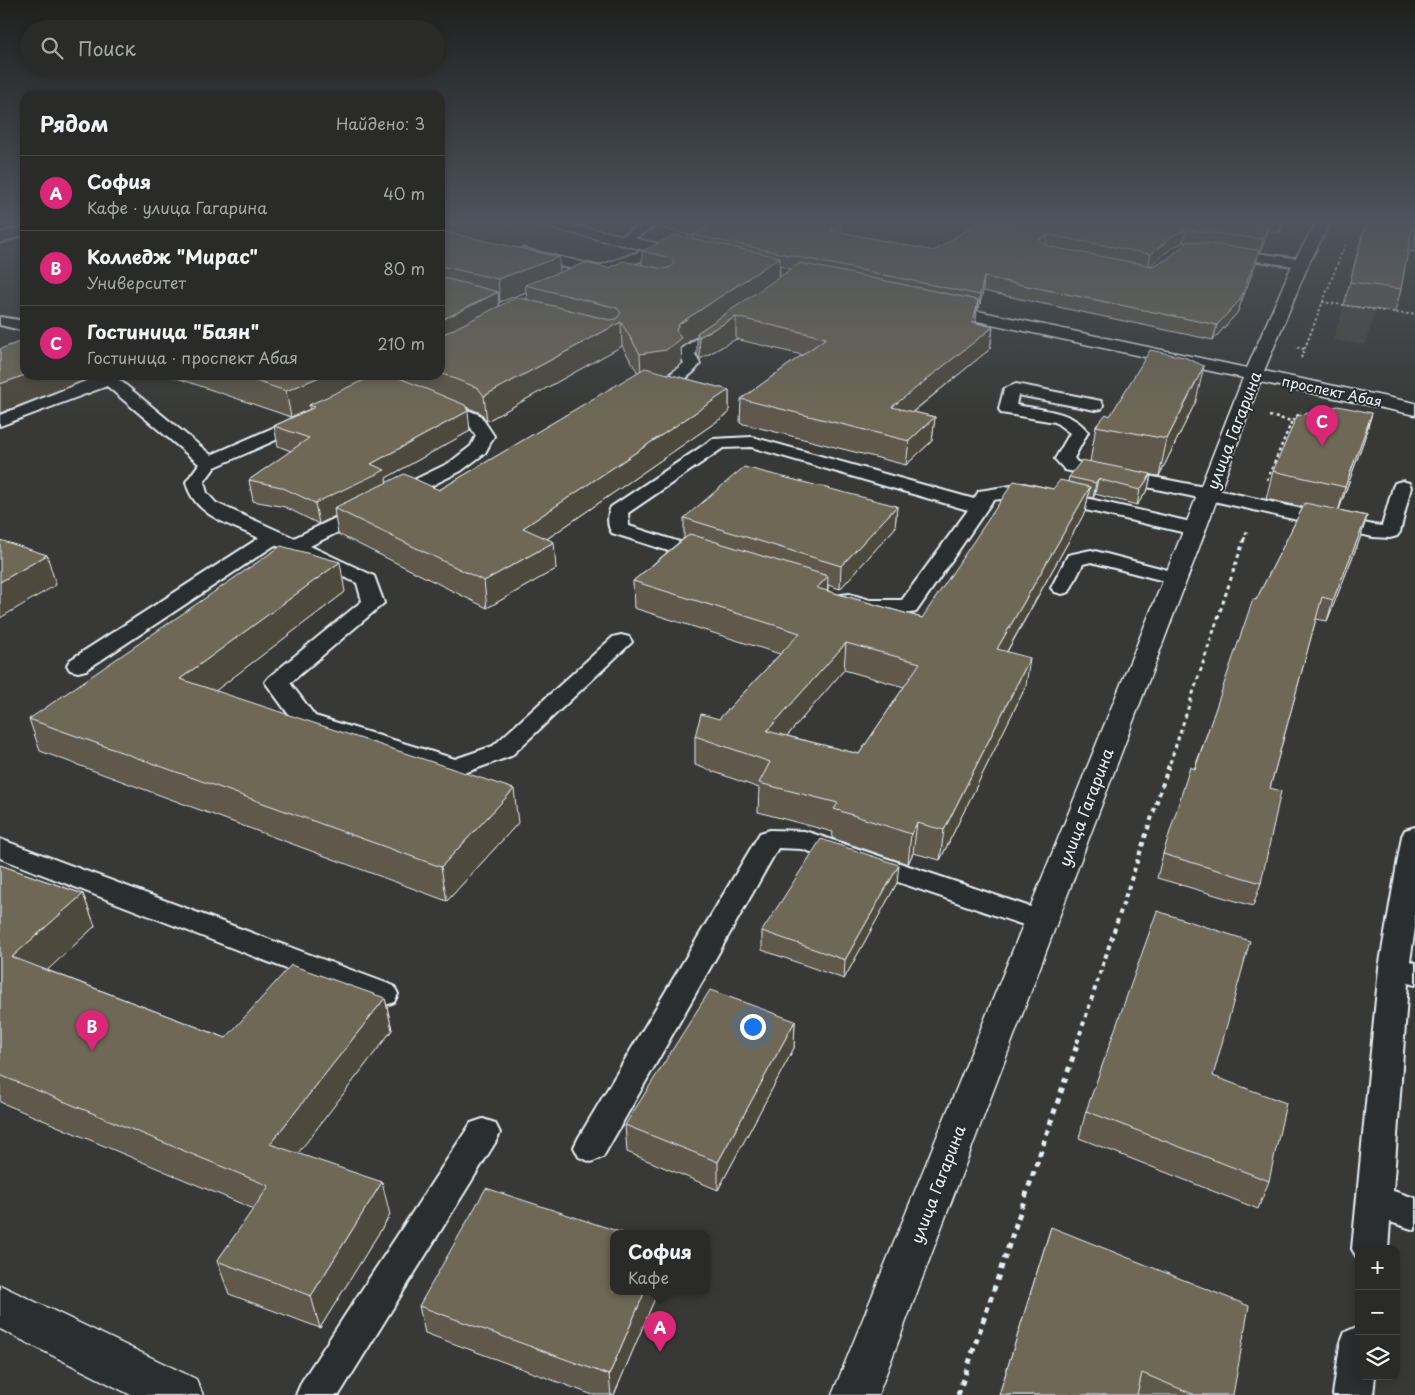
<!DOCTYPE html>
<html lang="ru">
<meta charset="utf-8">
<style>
body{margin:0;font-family:"Playpen Sans",sans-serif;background:#363734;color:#f1f3f6}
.controls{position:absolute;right:15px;bottom:15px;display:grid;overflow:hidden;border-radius:10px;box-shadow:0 2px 8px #0003}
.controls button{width:45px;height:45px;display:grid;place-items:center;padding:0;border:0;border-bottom:1px solid #464745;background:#2a2b28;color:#f1f3f6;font:25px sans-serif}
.you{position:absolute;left:752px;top:1026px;width:18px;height:18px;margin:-12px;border:4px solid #fff;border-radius:50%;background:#1a73e8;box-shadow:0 0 0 8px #1a73e833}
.badge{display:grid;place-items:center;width:32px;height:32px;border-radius:50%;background:#db2777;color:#fff;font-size:16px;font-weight:700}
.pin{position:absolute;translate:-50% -41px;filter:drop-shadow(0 1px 2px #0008)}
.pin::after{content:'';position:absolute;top:26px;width:18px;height:15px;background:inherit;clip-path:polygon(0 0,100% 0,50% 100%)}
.popup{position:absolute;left:610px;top:1230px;width:100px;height:65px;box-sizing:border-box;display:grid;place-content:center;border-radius:10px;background:#2a2b28;filter:drop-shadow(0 1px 4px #0005);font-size:16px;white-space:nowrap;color:#a5a7a8}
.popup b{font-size:19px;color:#f1f3f6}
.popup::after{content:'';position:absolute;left:50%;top:100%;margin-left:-10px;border:10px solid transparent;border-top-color:#2a2b28}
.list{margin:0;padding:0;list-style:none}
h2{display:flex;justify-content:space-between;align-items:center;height:65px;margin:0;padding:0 20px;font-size:21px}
h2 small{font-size:16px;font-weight:400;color:#a5a7a8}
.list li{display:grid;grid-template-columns:32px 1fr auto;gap:15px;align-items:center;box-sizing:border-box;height:75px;padding:0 20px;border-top:1px solid #464745}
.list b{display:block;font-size:19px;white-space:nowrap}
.list p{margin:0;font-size:16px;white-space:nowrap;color:#a5a7a8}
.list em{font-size:16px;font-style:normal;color:#a5a7a8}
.icon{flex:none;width:28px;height:28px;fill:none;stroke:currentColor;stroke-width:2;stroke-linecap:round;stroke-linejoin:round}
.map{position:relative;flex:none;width:1415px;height:1395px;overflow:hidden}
.search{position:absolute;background:#2a2b28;box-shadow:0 2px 8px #0003;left:20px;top:20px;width:425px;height:55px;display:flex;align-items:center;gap:12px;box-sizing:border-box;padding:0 18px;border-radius:28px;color:#a5a7a8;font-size:19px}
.panel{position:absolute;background:#2a2b28;box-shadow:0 2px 8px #0003;left:20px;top:90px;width:425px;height:290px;border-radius:15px}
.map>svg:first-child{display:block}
.built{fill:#484740}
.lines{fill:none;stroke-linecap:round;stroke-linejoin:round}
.lane-casing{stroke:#e8f1f8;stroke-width:4}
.street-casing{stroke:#e8f1f8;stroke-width:3}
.secondary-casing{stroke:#e8f1f8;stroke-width:3}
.path-far4{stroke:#e8f1f8;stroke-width:2;stroke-dasharray:2.5 2.5;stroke-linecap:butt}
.path-far3{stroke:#e8f1f8;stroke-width:2.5;stroke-dasharray:3 3;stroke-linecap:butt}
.path-far2{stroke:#e8f1f8;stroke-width:3;stroke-dasharray:4 4;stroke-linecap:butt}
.path-far1{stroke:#e8f1f8;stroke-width:4;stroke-dasharray:4.5 4.5;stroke-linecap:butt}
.path{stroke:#e8f1f8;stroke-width:5;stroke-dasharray:5.5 5.5;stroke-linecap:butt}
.lane{fill:#2a2d2e;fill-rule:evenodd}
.street{fill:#2a2d2e;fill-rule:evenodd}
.secondary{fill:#2a2d2e;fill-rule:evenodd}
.wall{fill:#5f594b;stroke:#e8f1f8;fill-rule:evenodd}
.shaded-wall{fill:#4e483d;stroke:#e8f1f8}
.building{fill:#6f6757;stroke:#e8f1f8;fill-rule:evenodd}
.labels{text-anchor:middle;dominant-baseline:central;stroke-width:4;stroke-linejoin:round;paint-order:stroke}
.far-street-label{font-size:14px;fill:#e8f1f8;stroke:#2a2d2e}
.street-label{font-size:16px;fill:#e8f1f8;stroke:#2a2d2e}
</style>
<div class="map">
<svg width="1415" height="1395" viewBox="0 0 1415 1395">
<rect width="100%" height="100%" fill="#383936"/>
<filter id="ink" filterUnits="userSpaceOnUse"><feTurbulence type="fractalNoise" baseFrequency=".02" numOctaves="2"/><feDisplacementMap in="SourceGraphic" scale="10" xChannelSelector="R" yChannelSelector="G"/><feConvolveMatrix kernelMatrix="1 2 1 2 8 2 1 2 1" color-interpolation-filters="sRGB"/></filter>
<g filter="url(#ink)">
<polygon class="built" points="1344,306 1375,311 1365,345 1333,340"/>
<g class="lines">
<defs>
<g id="lane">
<polygon points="644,223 660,223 627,243 622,244 615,240"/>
<polygon points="1226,249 1301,259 1308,263 1301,267 1221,256 1219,253"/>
<polygon points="0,317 25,321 25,331 0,325"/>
<path d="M725 321 730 323 733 326 730 329 695 354 700 364C687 383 663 392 640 386L638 383 640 380 668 376 684 363 678 353 680 350 720 323Z"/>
<path d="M101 375H117V378L211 455 300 416 306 415 312 416 315 420 312 424 215 467 204 482 207 493 216 503 294 538 449 463 471 446 476 436 468 423 433 409 431 405 433 401H445L480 415 494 436 485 453 461 471 310 546 374 576 384 603 290 683 315 716 455 759 493 746 613 637 621 635 629 637 632 642 511 756 456 776 297 726 265 682 269 677 362 601 357 583 275 545 86 670 78 672 70 670 67 665 70 660 259 538C230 524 194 516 186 482L199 464 107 386 0 426V415Z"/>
<polygon points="389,375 410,375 408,378 374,396 362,396 360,392 362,388"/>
<path d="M1016 384 1101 401 1103 405 1101 409 1095 410 1018 395 1016 405C1041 410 1072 410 1088 432L1074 458 1077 462 1209 488 1373 525 1382 526 1393 487 1395 483 1402 481 1409 483 1411 487 1400 532 1397 536 1390 538 1373 537 1209 500 1065 470 1055 459 1070 433 1055 422 1001 413 999 409 1004 389Z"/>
<path d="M752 437 974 499 979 491 1024 484 1195 523 1202 525 1205 529 1202 533 1195 535 1024 496 993 500 916 612C899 616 849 615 838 600L841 595 849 594 870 600H902L968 510 751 447 723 448 628 513 629 526 711 552 714 556 711 560 704 562 697 560 612 533C607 527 607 514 611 507L713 439Z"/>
<polygon points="1091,550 1183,574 1186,578 1183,582 1176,584 1091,562 1083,564 1069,592 1062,594 1055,592 1051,588 1068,555"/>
<polygon points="1415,827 1415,928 1410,961 1415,963 1415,985 1408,983 1393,1191 1415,1198 1415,1230 1390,1222 1388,1249 1359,1249 1359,1261 1352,1249 1379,968 1402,836 1405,830"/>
<polygon points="770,830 804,831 814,834 1051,914 1055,921 1051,928 1041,931 802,849 778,848 603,1157 591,1162 579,1157 574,1147 579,1137 760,833"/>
<polygon points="0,839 394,986 398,994 394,1002 383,1006 372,1002 0,858"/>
<polygon points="483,1119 495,1123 500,1133 495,1143 339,1395 296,1395 302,1381 471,1123"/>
<polygon points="1359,1326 1359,1376 1375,1376 1373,1395 1333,1395 1340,1345 1345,1332"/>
</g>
<g id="street">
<polygon points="25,226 25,235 0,243 0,233"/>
<path d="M660 244 665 246 668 249 665 252 617 270 622 274 620 277C613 279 609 276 603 276 597 276 593 279 586 277L584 274 585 272 517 256 514 253 517 250 522 248 599 266Z"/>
<polygon points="0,1285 196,1379 203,1395 131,1395 0,1329"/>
</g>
<g id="secondary">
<polygon points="538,223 566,223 688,250 693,252 696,255 693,258 688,260 545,227"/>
<polygon points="1316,223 1330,223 1309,263 1264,371 1415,403 1415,415 1260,382 1206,529 878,1395 832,1395 1184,529 1243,378 940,313 934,312 932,308 934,304 940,303 1247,368 1293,263"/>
</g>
</defs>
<use href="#lane" class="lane-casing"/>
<use href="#street" class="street-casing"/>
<use href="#secondary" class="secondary-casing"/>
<g class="path-far4">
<polyline points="1322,302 1406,314 1415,313"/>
<polyline points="1297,347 1304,349"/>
<polyline points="1301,358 1345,245"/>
</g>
<g class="path-far3">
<polyline points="1269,416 1292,421 1301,412"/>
<polyline points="1267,480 1292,421"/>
<polyline points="1244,540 1247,530"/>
</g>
<polyline class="path-far2" points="1170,763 1244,539"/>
<polyline class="path-far1" points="1077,1043 1170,762"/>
<polyline class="path" points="958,1395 1078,1042"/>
<use href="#lane" class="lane"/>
<use href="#street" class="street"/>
<use href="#secondary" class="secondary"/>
</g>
<g class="wall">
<path d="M657 223H836L842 224 841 232 934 251 977 223H1284L1279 233 1268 232 1260 252H1259L1256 263 1237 313 1213 340 983 291 979 308H977L975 323 993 327 990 349 913 412 935 417 932 441 906 465 740 423 741 399 802 355 736 339 700 359 697 355V336L681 347 682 363 668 374 729 390V413L547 539 556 569 487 608 338 534 335 516 319 524 285 507 253 501 249 480 291 451 278 446 274 426 310 409 291 417 168 375H392L403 380V375H440V231L559 257V272L642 265V251L693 239V236L657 227ZM1183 242 1187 243 1168 259 1152 266 1150 265 1173 247ZM780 266 791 269 780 277ZM526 292 527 299 499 306V302H500ZM622 346 638 373 439 490 386 483V478L470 431 466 407 481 413 487 421Z"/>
<polygon points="1365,223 1415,223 1415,252 1408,251 1401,289 1395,312 1344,305"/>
<path d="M1196 401 1159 476 1151 475 1148 489 1137 505 1095 494 1093 498 1088 497 1085 512 1007 652 1026 686 940 860 913 853 908 864 832 838 833 832 758 812 759 788 695 765V736L719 719 780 654 634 608 633 581 684 538V518L897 506 895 528 840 589 828 585V591L922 618 1053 489 1068 482 1069 477 1090 462 1096 426 1110 416ZM844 670 904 687 859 754 787 736Z"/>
<polygon points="1372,413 1364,440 1339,510 1367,516 1361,536 1327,621 1316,619 1270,788 1261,883 1253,906 1157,878 1163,854 1256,600 1303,507 1266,499 1273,471"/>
<polygon points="345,592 215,691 518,823 447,901 40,751 29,719"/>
<polygon points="0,865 83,894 95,926 47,970 226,1038 385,998 392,1030 298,1153 390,1215 320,1328 229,1294 217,1261 254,1209 0,1102"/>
<polygon points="897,883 844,979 762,950 762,931"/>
<polygon points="795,1021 794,1048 718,1190 627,1152 625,1125"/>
<polygon points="1213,1076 1269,1181 1258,1209 1079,1138 1086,1111"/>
<polygon points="1051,1227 1233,1395 999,1395"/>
<polygon points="614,1291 658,1291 614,1395 593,1395 425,1333 419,1306"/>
</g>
<g class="shaded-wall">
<polygon points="1269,223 1268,232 1260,252 1263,239"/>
<polygon points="1281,223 1284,223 1279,233"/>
<polygon points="842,224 841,237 831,230"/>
<polygon points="1186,230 1183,242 1173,247 1148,267 1151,254 1175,234"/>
<polygon points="1048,235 1046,247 1039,240"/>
<polygon points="1259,250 1256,263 1237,313 1213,340 1217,325"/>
<polygon points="559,257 560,280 525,285 526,292 500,302 498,279"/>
<polygon points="780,257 779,279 697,333 697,336 681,347 682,363 666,375 641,378 640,354 676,330 679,324"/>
<polygon points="984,277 983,291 979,308 980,295"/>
<polygon points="498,292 500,315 440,347 440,321"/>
<polygon points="978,300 976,321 971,344 993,327 990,349 890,430 892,407 973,322"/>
<polygon points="736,317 736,339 700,359 699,337"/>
<polygon points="621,322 622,346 487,421 484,396"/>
<polygon points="1204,366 1196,401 1159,476 1167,439"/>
<polygon points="25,375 98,375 0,413 0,384"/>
<polygon points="324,375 384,375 309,405 310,409 291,417 286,391"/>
<polygon points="729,390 729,413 525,554 523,528"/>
<polygon points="468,411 470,431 386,478 388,491 334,508 335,516 319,524 315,503 371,464"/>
<polygon points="1372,413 1364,440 1337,515 1345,487"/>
<polygon points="935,417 932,441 906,465 909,441"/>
<polygon points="1151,474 1148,489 1137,505 1140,490"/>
<polygon points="1098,479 1095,494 1093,498 1096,483"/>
<polygon points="1090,487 1085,512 993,676 997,649"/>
<polygon points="897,506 895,528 840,589 841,566"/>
<polygon points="1367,516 1361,536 1327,621 1333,600"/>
<polygon points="554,542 556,569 487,608 484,581"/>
<polygon points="47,555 56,585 0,618 0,582"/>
<polygon points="340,562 345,592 189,711 180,679"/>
<polygon points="828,576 827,603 817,588"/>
<polygon points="846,643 844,670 766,760 767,731"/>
<polygon points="1030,658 1026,686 940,860 944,830"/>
<polygon points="514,789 518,823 447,901 441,867"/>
<polygon points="917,823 913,853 908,864 911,834"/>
<polygon points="899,865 897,883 844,979 845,960"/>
<polygon points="83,894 95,926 26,990 12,957"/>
<polygon points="385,998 392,1030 280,1177 270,1144"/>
<polygon points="795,1021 794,1048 718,1190 718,1162"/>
<polygon points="382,1182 390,1215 320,1328 311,1296"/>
<polygon points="645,1291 658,1291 614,1395 611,1395 609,1375"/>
</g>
<g class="building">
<polygon points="693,223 836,223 842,224 831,230 934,251 977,223 1269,223 1263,239 1186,230 1175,234 1151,254 1048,235 1039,240 1047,246 1152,266 1168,259 1188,241 1259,250 1240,300 1217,325 984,277 980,295 693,235 709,227"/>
<polygon points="1366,223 1415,223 1415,230 1412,229 1401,289 1350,282"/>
<polygon points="440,231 559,257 498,279 440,266"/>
<polygon points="675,235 780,257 679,324 676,330 681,338 666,350 640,354 621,322 484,396 478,388 440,373 440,336 517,297 610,320 616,319 621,313 617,308 525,285 585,263 608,268 623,261 664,269 671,267 674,262 671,258 642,251"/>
<polygon points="800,263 978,300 973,322 993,327 892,407 935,417 909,441 741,399 826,338 736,317 699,337 697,333"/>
<polygon points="440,277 498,292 440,321"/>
<polygon points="25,340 25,375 0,384 0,349"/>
<polygon points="1150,350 1184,357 1204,366 1167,439 1096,426 1106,414 1110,416"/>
<polygon points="645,368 729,390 523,528 554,542 484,581 334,508 404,474 439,490"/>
<polygon points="237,375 324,375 286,391"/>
<polygon points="375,375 392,375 465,405 468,411 371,464 385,470 315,503 281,487 249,480 309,438 274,426 315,407 309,405"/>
<polygon points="1338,406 1372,413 1345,487 1273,471 1297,416"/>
<polygon points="1082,460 1151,474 1140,490 1098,479 1096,483 1069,477"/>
<polygon points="744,467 897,506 841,566 684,518"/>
<path d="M1060 480 1090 487 997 649 1030 658 944 830 917 823 911 834 834 809 838 803 759 783 770 762 695 736 701 714 719 719 800 633 633 581 690 534 828 576 817 588 922 618 1014 481 1053 489ZM846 643 920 663 859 754 767 731Z"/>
<polygon points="1305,503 1367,516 1333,600 1322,597 1270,788 1281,791 1261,883 1163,854 1190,767 1195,769 1253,599 1256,600"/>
<polygon points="0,540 47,555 0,582"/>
<polygon points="281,546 340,562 180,679 514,789 441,867 29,719"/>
<polygon points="821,839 899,865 845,960 762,931"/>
<polygon points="0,865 83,894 12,957 226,1038 291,965 385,998 270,1144 382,1182 311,1296 217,1261 269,1186 0,1075"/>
<polygon points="1157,911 1250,941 1213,1076 1286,1103 1269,1181 1086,1111"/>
<polygon points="710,990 795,1021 718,1162 625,1125"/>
<polygon points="486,1188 623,1233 614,1233 614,1291 645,1291 609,1375 419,1306"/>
<polygon points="1051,1227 1249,1306 1233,1395 1195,1395 1142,1373 1137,1395 999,1395"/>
</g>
</g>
<linearGradient id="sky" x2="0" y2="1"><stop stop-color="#1f1f1e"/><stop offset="0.53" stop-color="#4d545d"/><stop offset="1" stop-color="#4d545d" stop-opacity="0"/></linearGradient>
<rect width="1415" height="418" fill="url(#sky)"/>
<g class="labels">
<g class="far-street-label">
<text transform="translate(1332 391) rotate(12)">проспект Абая</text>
</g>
<g class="street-label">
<text transform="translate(1233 430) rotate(-69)">улица Гагарина</text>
<text transform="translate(1085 807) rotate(-69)">улица Гагарина</text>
<text transform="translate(937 1184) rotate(-69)">улица Гагарина</text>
</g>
</g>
</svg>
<div class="controls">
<button>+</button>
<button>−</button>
<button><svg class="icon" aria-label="layers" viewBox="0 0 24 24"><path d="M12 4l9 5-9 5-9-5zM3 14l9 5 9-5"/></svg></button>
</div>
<div class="you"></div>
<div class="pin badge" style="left:660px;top:1352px">A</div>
<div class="popup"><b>София</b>Кафе</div>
<div class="pin badge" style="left:92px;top:1051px">B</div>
<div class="pin badge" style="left:1322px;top:446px">C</div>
<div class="search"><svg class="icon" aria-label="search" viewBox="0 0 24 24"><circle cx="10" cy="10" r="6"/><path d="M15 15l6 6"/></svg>Поиск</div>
<section class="panel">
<h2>Рядом<small>Найдено: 3</small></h2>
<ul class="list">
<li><span class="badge">A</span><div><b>София</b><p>Кафе · улица Гагарина</p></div><em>40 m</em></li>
<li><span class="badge">B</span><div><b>Колледж &quot;Мирас&quot;</b><p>Университет</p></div><em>80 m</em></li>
<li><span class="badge">C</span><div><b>Гостиница &quot;Баян&quot;</b><p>Гостиница · проспект Абая</p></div><em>210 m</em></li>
</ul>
</section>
</div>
